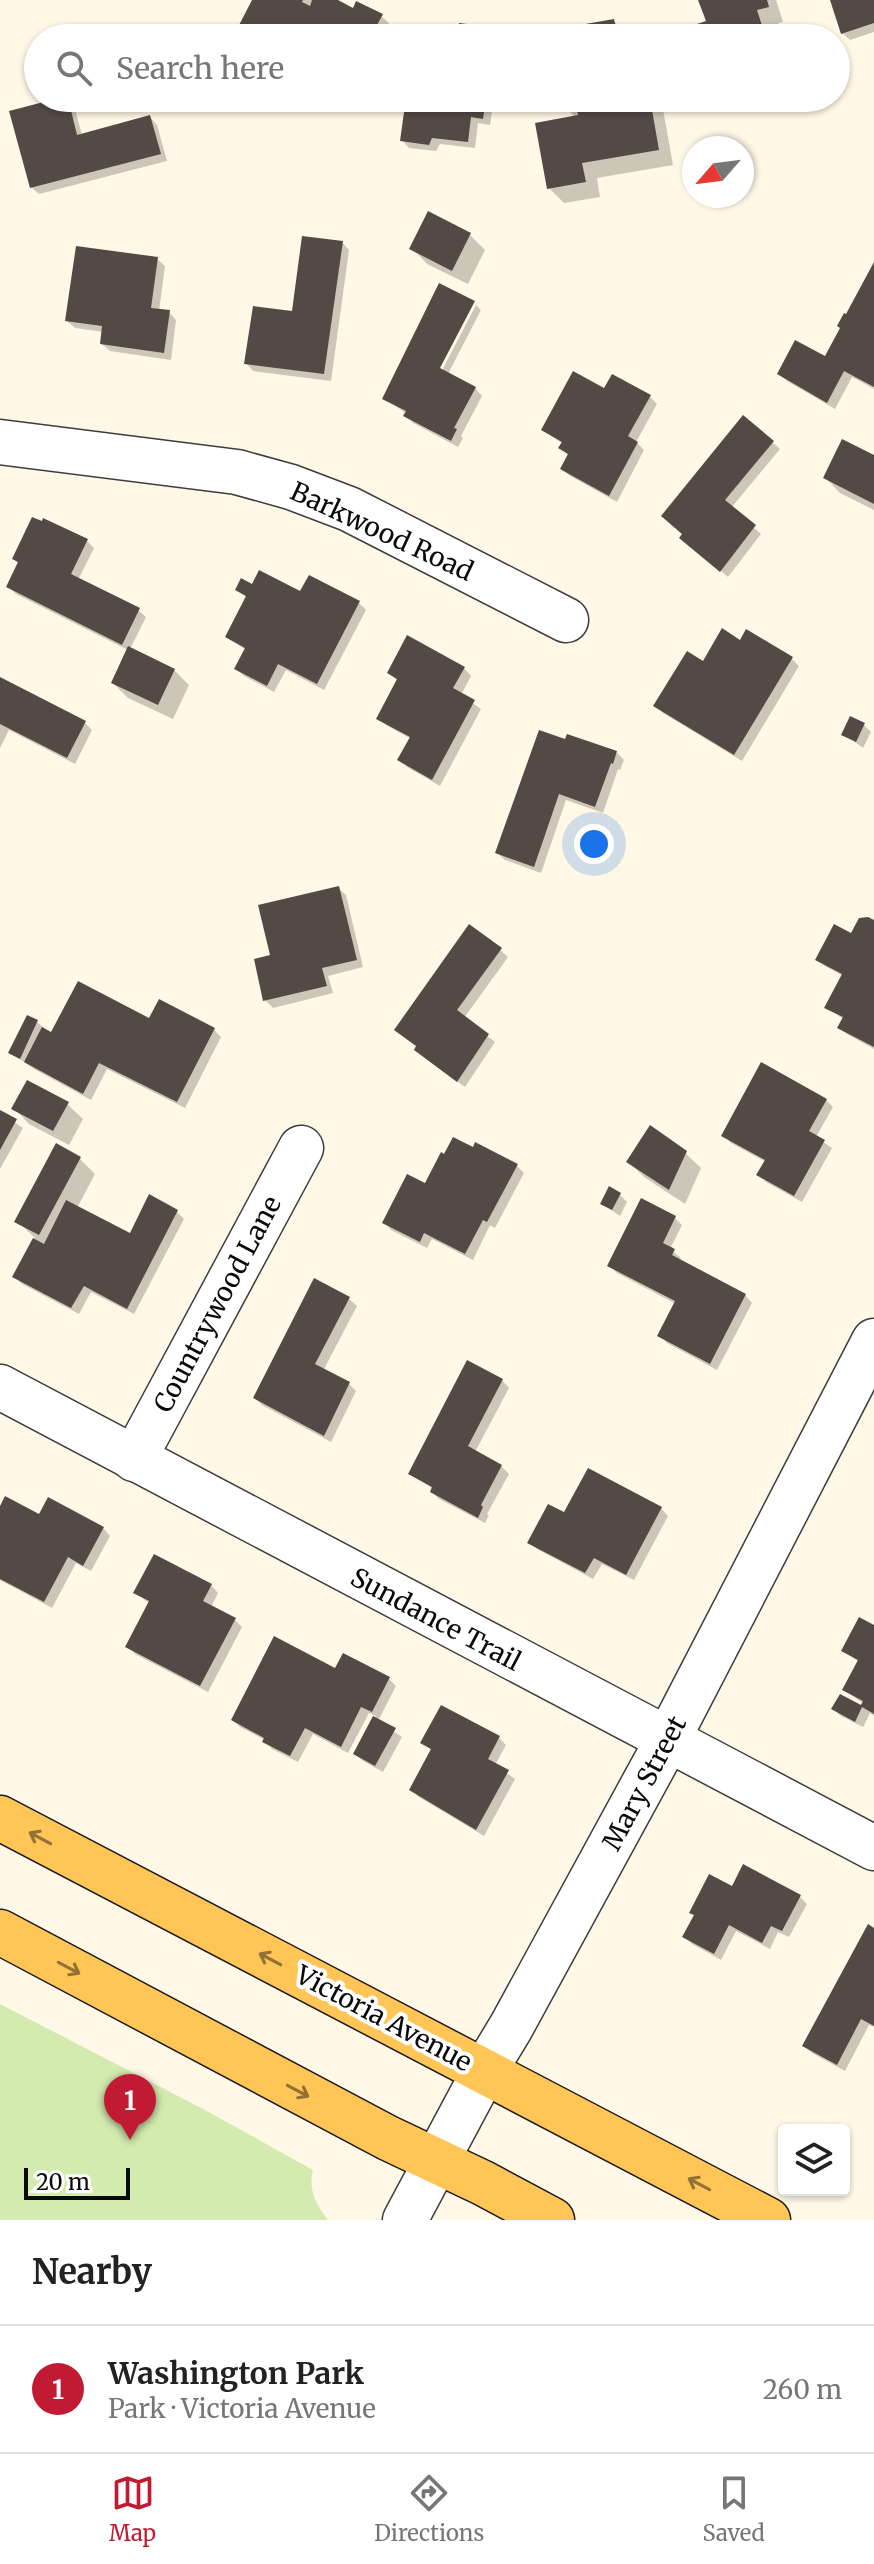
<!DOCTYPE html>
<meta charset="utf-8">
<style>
body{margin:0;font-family:Merriweather,serif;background:#f2f2f2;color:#222}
.controls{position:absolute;right:24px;bottom:24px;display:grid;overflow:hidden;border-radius:8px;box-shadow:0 2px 6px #0004}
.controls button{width:72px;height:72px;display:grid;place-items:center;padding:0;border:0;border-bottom:2px solid #e0e0e0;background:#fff;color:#222;font:40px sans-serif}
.compass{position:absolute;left:682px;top:136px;width:72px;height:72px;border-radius:50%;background:#fff;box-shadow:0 2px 6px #0004;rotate:242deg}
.scale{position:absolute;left:24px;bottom:20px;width:106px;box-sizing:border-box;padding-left:8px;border:4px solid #0a0a0a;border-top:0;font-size:22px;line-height:28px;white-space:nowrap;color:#0a0a0a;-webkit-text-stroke:6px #fff;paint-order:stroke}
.you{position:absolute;left:594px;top:844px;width:28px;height:28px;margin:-20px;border:6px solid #fff;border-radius:50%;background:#1a73e8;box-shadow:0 0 0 12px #1a73e833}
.badge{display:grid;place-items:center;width:52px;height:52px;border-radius:50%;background:#c01b33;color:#fff;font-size:26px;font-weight:700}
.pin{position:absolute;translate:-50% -66px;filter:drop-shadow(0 2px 4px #0008)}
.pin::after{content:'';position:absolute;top:42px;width:28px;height:24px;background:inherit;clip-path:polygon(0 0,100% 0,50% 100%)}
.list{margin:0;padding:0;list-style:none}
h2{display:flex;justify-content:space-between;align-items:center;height:104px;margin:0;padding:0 32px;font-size:34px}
h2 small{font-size:26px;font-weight:400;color:#767676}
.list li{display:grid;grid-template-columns:52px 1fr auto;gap:24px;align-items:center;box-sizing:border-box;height:128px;padding:0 32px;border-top:2px solid #e0e0e0}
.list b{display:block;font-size:30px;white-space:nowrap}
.list p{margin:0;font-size:26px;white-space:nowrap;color:#767676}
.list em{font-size:26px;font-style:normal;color:#767676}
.icon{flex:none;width:44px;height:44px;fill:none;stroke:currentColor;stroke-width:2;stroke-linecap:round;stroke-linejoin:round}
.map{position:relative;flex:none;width:874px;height:2220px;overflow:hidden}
.search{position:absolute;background:#fff;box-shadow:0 2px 6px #0004;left:24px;right:24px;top:24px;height:88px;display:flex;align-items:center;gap:20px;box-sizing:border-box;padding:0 28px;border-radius:44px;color:#767676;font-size:30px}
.sheet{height:232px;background:#fff}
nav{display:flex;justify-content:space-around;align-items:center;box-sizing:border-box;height:112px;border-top:2px solid #e0e0e0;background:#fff;font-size:22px;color:#767676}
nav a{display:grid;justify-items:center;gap:4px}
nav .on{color:#c01b33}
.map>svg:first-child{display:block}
.green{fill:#d4ebaf}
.shadow{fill:#0003}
.building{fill:#534a46}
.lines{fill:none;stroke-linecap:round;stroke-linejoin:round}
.minor-casing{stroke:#3d3d3d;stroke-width:47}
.major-casing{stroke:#1b1b1b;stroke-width:47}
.minor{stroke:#fff;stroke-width:44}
.major{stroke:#ffc557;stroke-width:44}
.oneway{stroke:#917134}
.labels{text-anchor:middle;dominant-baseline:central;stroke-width:8;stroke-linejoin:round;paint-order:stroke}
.street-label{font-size:26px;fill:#0a0a0a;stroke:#fff}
</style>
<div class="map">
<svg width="874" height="2220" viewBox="0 0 874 2220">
<rect width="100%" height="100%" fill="#fff8e7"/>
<path class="green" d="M0 2004 207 2111 313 2170C308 2190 316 2204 328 2220H0Z"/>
<g class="shadow">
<polygon points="254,0 330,0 354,10 381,16 389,23 381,38 246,38 238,30"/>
<polygon points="700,0 776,0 783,22 771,26 775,38 691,38 708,22"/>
<polygon points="832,0 874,0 874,32 850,40 842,33"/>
<polygon points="614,21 629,38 555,38"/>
<polygon points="67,98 74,105 82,135 150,117 157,125 167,161 39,194 31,187"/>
<polygon points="408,98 494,98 490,125 478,123 475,148 440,144 436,151 409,148 402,140"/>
<polygon points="560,98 661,98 673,165 597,178 600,197 564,203 549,188 575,117 561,103"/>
<polygon points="429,214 470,235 485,250 468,284 427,264 412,248"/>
<polygon points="342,242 349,250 331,381 253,371 246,363 294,314"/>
<polygon points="157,259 165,266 159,311 169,312 176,320 171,360 110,351 102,344 104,332 75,328 67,321"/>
<polygon points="874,266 874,389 852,377 835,409 787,381 780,374 826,359"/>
<polygon points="476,305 481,310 448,374 475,388 482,396 461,436 463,438 458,447 413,423 406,416 407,414 384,398 434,376 438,378"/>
<polygon points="605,390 649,396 657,404 636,442 644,450 617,502 570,476 562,469 569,456 561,448 563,444 544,430"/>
<polygon points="772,442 780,449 731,508 761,534 728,577 682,537"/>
<polygon points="874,457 874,510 840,493 825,477"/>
<polygon points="87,541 94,548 78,580 138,610 146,617 130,649 174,670 189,685 173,719 128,698 113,683 128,650 16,594 8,586 19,564 14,559"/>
<polygon points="253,586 358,602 366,610 324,690 286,670 274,692 244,676 236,669 246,650 227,637 247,598 237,590"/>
<polygon points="747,631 792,659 799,666 742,761 663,713 656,706 703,663 741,643"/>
<polygon points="464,668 471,676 461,695 481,709 440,786 407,767 399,760 411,739 386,725 378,718 398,681 389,673"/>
<polygon points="0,679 85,723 92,730 75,764 9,730 0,748"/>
<polygon points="864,725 871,732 863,748 844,734"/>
<polygon points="540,733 616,752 624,760 620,770 618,769 603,813 566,800 541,873 505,860 497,853"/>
<polygon points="338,888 346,895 363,967 328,976 333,993 273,1008 265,1000 272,956"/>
<polygon points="874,922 874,1049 847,1034 839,1027 844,1020 827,1007 843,976 825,966 818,959"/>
<polygon points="500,950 508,957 464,1018 495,1042 465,1087 424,1057 416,1050 418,1047 396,1030"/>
<polygon points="150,1020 214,1030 221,1037 185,1108 107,1069 91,1100 34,1069 11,1053 37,1022 52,1035"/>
<polygon points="826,1100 833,1107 816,1137 832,1148 802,1202 766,1182 759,1175 766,1162 731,1143 723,1135"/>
<polygon points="67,1104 83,1119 69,1145 29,1124 14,1108"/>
<polygon points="0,1112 23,1128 0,1169"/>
<polygon points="57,1146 80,1159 95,1174 77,1208 131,1236 177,1212 184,1219 134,1314 91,1292 79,1314 22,1284 15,1277 35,1238 17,1221"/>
<polygon points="685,1153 701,1168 685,1204 644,1177 629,1162"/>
<polygon points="517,1166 524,1173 495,1228 490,1225 473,1260 432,1239 427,1248 391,1230 384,1222 426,1185"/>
<polygon points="619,1194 627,1202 620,1216 602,1204"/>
<polygon points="675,1218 682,1225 670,1249 681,1258 680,1261 745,1295 752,1303 717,1370 667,1343 660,1336 676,1304 617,1273 610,1266"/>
<polygon points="315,1280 349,1299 357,1306 323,1371 349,1384 356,1391 331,1442 262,1405 255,1398"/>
<polygon points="502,1380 509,1388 475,1452 501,1466 509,1474 487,1514 489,1515 485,1523 439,1499 432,1492 433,1489 411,1474"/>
<polygon points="661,1508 668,1516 634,1580 602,1564 593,1579 537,1549 530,1542 565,1515"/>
<polygon points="0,1511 103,1528 110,1536 91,1571 76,1563 52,1608 0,1580"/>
<polygon points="211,1585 218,1593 211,1607 235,1620 242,1627 208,1692 135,1654 128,1646 150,1604 136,1593"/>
<polygon points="874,1627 874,1716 870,1713 863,1727 841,1716 834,1709 840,1697 862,1708 864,1704 845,1690 859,1662 843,1650"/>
<polygon points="344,1655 389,1679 396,1686 378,1721 402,1737 383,1772 363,1761 355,1754 376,1716 369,1713 348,1753 313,1734 298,1762 272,1749 265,1740 240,1727 233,1720 336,1671"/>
<polygon points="499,1738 506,1745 495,1765 515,1779 484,1836 419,1797 412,1790 432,1751 422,1742"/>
<polygon points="733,1889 800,1897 807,1904 789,1937 778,1932 770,1949 736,1931 721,1960 692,1944 685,1937"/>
<polygon points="874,1930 874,2027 869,2025 845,2071 812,2053 805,2046"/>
</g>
<g class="building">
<polygon points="252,0 303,0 302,2 310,6 312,0 338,0 353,8 356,1 383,14 370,38 250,38 236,31"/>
<polygon points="698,0 767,0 769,7 757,10 766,38 689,38 685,28 706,21"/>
<polygon points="830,0 874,0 874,23 841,34"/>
<polygon points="614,19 618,38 553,38 551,30"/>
<polygon points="459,23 509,29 508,38 457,38"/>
<polygon points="59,98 68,98 77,135 150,115 161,154 30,188 9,111"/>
<polygon points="406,98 486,98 483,119 471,117 468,142 432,138 429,145 400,141"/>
<polygon points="558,98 650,98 659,150 582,163 586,182 547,189 535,123 578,115 576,101 559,104"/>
<polygon points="428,211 471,233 452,271 409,249"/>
<polygon points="302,236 343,241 324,374 244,364 253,306 292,311"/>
<polygon points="76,246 158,257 151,308 170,310 164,353 100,344 102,326 65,321"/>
<polygon points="874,262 874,387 844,371 827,403 777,374 795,340 825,356 840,328 837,326 844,313 846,314"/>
<polygon points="439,283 475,301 440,368 476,387 454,428 457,429 451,441 403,416 406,411 382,399"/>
<polygon points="573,371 604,388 612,374 651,395 628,436 638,442 609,496 560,469 568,454 558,448 562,442 541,430"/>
<polygon points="743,415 774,441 725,500 756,525 720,572 679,538 682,534 661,516"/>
<polygon points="842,439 874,455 874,504 823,478"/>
<polygon points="32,517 42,521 43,518 88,539 71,574 140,608 122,645 6,587 18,562 12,559"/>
<polygon points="259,570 300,591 309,575 360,601 317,684 278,664 267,686 234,669 245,648 225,637 246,596 235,590 241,578 252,584"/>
<polygon points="722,628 740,640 746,629 793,657 734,755 653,706 687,651 703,661"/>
<polygon points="407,635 465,667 453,688 475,700 432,780 397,760 410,737 376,719 397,679 387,673"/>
<polygon points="128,646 175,669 158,705 111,683"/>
<polygon points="0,677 86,721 67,758 0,724"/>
<polygon points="850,716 865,723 856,742 841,735"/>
<polygon points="539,730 565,739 567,734 617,751 613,764 611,763 595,807 559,794 534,867 495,853"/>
<polygon points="339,886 357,960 322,968 327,986 263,1001 254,959 270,955 258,905"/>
<polygon points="868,917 874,920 874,1047 837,1028 843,1017 824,1008 842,974 815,960 834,924 851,933 859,918"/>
<polygon points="469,924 502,948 457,1010 489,1034 457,1082 414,1050 416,1046 394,1030"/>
<polygon points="78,981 149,1018 159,999 215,1028 177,1102 99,1063 83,1094 24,1062 42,1027 51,1032"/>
<polygon points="27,1015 38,1020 20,1059 8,1053"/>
<polygon points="761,1062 827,1099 809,1131 825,1140 794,1196 756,1175 765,1160 721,1136"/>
<polygon points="27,1080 69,1102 53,1131 11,1109"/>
<polygon points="0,1110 17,1119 0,1150"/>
<polygon points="650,1125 687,1151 669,1190 626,1162"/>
<polygon points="453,1137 473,1147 475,1142 518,1164 487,1222 483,1220 465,1254 424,1233 420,1242 382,1223 407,1174 425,1183 441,1152 444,1154"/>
<polygon points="56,1143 81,1157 39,1235 14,1222"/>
<polygon points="609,1186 621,1193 612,1210 600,1204"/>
<polygon points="149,1194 178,1210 127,1309 84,1286 71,1308 12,1277 33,1238 44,1244 66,1200 130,1233"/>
<polygon points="641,1198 676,1216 663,1243 675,1249 672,1255 746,1294 710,1364 657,1336 675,1301 607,1266"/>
<polygon points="314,1278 350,1297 315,1364 350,1382 324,1436 253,1398"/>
<polygon points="467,1360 503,1379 468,1446 502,1465 481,1505 483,1507 478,1518 430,1492 432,1487 408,1474"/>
<polygon points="588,1468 662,1507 626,1575 594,1558 585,1573 527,1543 548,1504 564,1512"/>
<polygon points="5,1496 39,1514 48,1497 104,1527 83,1566 68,1557 44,1602 0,1579 0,1506"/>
<polygon points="154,1554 212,1584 203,1601 236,1618 200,1686 125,1647 149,1601 133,1593"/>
<polygon points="859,1617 874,1625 874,1714 862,1707 855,1722 831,1709 840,1694 861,1705 863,1701 842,1690 858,1660 841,1651"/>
<polygon points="274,1636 335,1668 343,1653 390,1677 372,1712 361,1707 341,1747 305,1728 290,1756 262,1742 264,1738 231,1720"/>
<polygon points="441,1705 500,1736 488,1759 509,1770 476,1830 409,1790 431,1749 420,1743"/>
<polygon points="373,1716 396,1728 375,1766 353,1754"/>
<polygon points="743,1864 801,1895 782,1931 771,1926 762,1943 729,1925 714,1954 682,1937 694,1915 689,1913 709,1874 732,1886"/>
<polygon points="868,1924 874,1928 874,2026 861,2019 837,2065 802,2046"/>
</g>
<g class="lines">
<defs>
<g id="minor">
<polyline points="0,442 237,472 291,487 349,509 566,620"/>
<polyline points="0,1387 874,1848"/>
<polyline points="134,1459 301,1148"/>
<polyline points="405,2220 485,2070 511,2027 667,1741 874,1341"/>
</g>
<g id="major">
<polyline points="0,1818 768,2220"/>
<polyline points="0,1932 388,2138 483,2183 552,2220"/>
</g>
</defs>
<use href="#minor" class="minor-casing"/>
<use href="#major" class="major-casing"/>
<use href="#minor" class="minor"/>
<use href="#major" class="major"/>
</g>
<defs><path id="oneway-shaft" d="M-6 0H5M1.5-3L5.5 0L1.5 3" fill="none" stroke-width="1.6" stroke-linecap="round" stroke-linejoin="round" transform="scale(2)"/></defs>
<g class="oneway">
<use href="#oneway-shaft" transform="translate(40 1838) rotate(-152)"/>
<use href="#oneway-shaft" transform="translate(270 1959) rotate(-152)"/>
<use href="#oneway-shaft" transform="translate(69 1968) rotate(28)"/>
<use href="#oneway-shaft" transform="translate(298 2091) rotate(28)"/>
<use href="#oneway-shaft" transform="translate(699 2184) rotate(-152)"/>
</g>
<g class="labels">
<g class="street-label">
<text transform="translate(382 531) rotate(25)">Barkwood Road</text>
<text transform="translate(217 1304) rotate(-62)">Countrywood Lane</text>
<text transform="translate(436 1619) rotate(28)">Sundance Trail</text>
<text transform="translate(644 1783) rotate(-62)">Mary Street</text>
<text transform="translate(384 2018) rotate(28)">Victoria Avenue</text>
</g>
</g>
</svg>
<div class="controls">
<button><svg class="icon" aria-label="layers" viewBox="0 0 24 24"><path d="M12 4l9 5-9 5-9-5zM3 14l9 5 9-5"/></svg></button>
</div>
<svg class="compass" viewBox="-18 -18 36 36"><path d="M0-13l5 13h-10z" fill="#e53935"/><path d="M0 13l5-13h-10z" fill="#767676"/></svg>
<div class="scale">20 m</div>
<div class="you"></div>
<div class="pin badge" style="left:130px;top:2140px">1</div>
<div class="search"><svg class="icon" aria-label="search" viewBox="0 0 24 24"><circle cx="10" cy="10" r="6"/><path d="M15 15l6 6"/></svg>Search here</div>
</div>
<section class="sheet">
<h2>Nearby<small></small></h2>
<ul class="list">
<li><span class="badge">1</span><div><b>Washington Park</b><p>Park · Victoria Avenue</p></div><em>260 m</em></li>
</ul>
</section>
<nav>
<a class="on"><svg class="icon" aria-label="map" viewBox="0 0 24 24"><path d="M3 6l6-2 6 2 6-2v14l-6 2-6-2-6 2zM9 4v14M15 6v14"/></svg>Map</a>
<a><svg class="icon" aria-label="directions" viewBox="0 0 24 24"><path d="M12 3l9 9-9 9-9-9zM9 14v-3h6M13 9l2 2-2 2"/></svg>Directions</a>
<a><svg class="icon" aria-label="saved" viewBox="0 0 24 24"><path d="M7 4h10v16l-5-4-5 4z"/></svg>Saved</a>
</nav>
